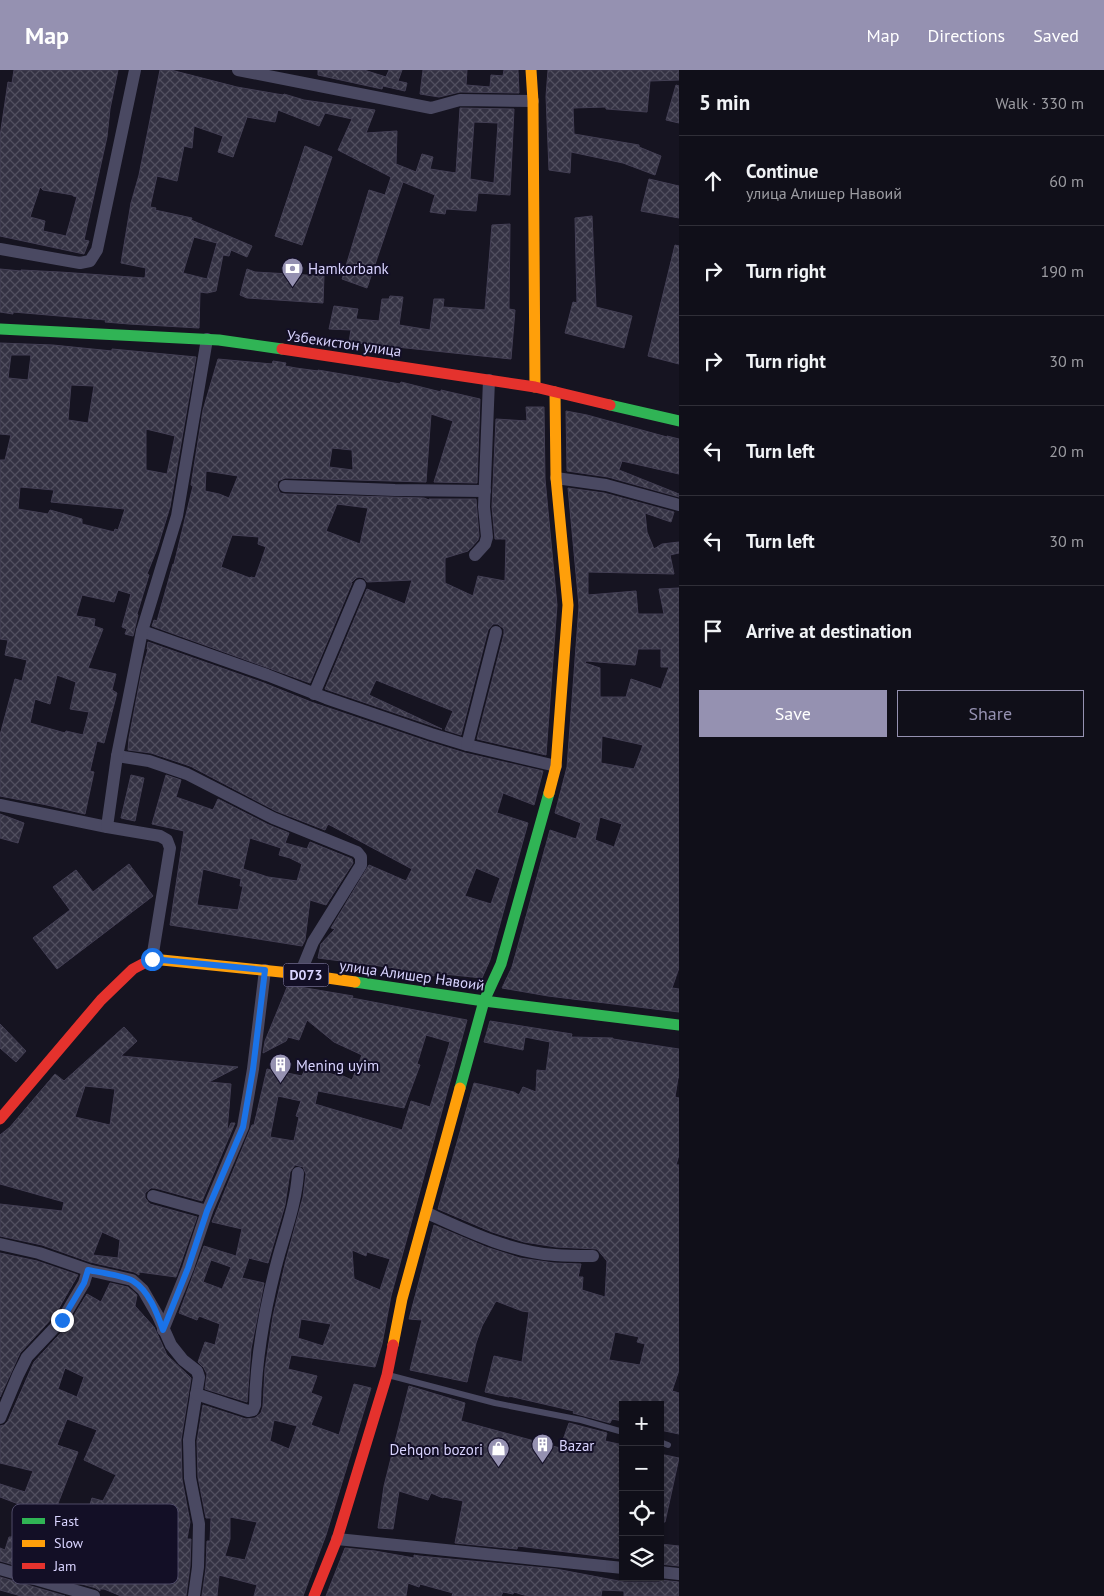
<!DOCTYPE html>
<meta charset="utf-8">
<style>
body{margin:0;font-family:"PT Sans",sans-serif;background:#191822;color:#f1f3f6}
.controls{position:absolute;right:15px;bottom:15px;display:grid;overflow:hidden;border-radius:0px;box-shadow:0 2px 12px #0003}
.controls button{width:45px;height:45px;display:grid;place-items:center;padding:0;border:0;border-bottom:1px solid #302f38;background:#100f19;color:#f1f3f6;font:25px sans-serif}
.stop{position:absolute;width:15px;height:15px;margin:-11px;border:4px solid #1a73e8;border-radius:50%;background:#fff}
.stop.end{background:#1a73e8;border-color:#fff;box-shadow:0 1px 5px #0008}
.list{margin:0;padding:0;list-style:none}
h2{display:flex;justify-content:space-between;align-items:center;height:65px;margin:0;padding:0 20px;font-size:21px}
h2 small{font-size:16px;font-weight:400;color:#9c9ca2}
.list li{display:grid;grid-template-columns:32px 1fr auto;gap:15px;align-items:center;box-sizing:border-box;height:90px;padding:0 20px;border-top:1px solid #302f38}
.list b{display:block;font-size:19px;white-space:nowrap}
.list p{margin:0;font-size:16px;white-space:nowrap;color:#9c9ca2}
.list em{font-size:16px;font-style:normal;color:#9c9ca2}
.actions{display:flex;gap:10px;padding:15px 20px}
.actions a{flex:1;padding:11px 0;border:1px solid #9591b1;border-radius:0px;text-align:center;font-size:18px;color:#9591b1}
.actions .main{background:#9591b1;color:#fff}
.icon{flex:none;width:28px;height:28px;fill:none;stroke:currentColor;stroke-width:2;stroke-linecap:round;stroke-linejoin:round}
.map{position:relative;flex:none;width:679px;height:1526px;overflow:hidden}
header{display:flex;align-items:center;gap:30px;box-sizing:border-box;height:70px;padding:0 25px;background:#9591b1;color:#fff}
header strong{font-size:24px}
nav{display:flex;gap:28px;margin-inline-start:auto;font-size:18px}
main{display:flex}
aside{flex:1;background:#100f19}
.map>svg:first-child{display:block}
.building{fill:url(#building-cross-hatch);stroke:#433f54;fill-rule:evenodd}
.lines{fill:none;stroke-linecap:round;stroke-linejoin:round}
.lane{stroke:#4a4962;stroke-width:6}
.street{stroke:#4a4962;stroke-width:12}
.fast{stroke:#30b455;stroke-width:11}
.slow{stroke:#ff9f0a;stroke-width:11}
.jam{stroke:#e5322d;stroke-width:11}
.route{stroke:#1a73e8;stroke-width:6}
.labels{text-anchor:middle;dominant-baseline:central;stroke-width:4;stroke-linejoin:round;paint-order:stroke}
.shield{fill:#130f26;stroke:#9e99be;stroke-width:1}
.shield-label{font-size:14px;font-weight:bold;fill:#d9d4ff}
.poi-label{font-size:15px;fill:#d9d4ff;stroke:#130f26;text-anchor:start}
.street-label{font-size:15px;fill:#d9d4ff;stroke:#130f26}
.key{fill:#130f26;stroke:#4e4a67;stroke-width:1}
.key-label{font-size:14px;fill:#d9d4ff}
</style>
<header>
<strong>Map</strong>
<nav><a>Map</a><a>Directions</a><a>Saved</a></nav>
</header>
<main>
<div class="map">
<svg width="679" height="1526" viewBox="0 0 679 1526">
<defs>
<pattern id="building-cross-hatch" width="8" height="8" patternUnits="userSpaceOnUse" patternTransform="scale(1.25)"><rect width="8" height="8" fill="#343243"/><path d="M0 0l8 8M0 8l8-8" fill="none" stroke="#514f5f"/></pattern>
</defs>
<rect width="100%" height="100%" fill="#161421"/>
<g class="building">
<path d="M14 0H118L110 39 107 67 84 170 89 171 84 184 0 166V66L8 12 12 13ZM40 117 43 120 73 125V126L77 127 66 166 43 161 45 151 30 147Z"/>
<path d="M160 0H171L237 17 283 25 284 24 304 30 375 40 366 63 397 61 396 94 416 102 422 84 433 87 430 99 456 103 460 38 514 39 510 125 478 123 476 141 446 139 445 144 430 142 435 125 403 112 367 218 342 209 369 120 385 125 391 107 338 80 352 49 325 43 319 56 278 40 275 52 247 47 233 87 218 82 223 66 194 56 192 78 184 76 177 111 157 106 150 137 156 138 155 140 192 148 191 150 252 176 247 187 231 180 229 186 223 185 216 221 207 223 200 222 199 258 129 254 105 252 106 250 13 242V244L0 242V199L21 201V200L60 202 145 208 146 198 121 193 131 133 139 105ZM474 52 498 53 494 113 470 109ZM194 167 217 173 207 209 183 203Z"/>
<polygon points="318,0 364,0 386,7 389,0 402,0 398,11 407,13 405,21 383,16 382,19 318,5"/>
<polygon points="423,0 467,0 466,15 490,17 491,5 503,6 504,0 518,0 519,23 460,22 439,27 420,24"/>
<polygon points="548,0 679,0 679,10 650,11 647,42 606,39 606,37 573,38 574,64 639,75 639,77 661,86 655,105 623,93 571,82 570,103 549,100 546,26"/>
<polygon points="676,15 679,16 679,53 666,50"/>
<polygon points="305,76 332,87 302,175 275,166"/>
<polygon points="649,109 679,116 679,148 641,141"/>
<polygon points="592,146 596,237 632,246 624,278 565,263 573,232 577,233 575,148"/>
<polygon points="510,154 509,239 515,240 511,289 349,272 351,260 329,259 334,236 358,239 356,249 379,251 382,229 389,229 390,226 403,227 399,255 430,260 434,229 444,229 443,237 485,240 492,155"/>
<polygon points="675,175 679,176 679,294 648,286"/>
<polygon points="247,199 255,202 324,206 323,233 247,228 240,225"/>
<path d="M0 273 53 275 112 281V279L196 287 170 437 157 479 147 504 149 505 137 544 138 545 133 566 125 564 127 559 122 557 131 524 118 520 114 532 82 525 76 546 95 549 94 556 103 559 88 598 116 604 112 620 117 623 104 673 97 671 90 701 94 702 85 744 47 735 0 726V665L15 609 22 611 27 590 5 585 8 570 0 569V390H5L11 365 0 364ZM11 285H31L28 310 8 308ZM71 315 94 316 88 353 68 350ZM146 359 175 366 167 404 146 400ZM20 417 54 420 51 432 125 439 118 460 115 459 114 462 82 454V449L50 440 48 444 18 439ZM57 605 76 612 70 639 89 642 83 665 66 661 65 663 30 653 35 629 50 634Z"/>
<path d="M218 289 272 294 273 291 286 293 285 296 296 298 318 301V300L400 314 401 312 441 322V320L480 329 477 413 434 412 453 351 431 344 426 412 285 408 278 411 277 416 280 423 285 424 424 428 429 430V429H476L479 466 478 470 468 481 445 488V513L473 526 478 506 505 511 506 469H495L492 437 496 349 527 351 526 337H544L545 409 557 535 546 685 477 669 504 564V559L498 554H493L488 560 461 665 445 660 453 641 376 610 369 625 442 659 325 619 367 519 405 534 412 510 367 512 364 508 359 507 356 508 352 512H350L352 513 310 613 152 556 154 550 157 551 173 494H174L193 416 191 415 203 340ZM332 378 352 380 353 400 329 397ZM206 401 238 406 229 428 219 424 205 421ZM337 434 368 438 360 474 326 461ZM232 465 259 467 258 474 266 477 255 508 251 507 250 508 221 497Z"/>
<polygon points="566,341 587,345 667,367 667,366 679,369 679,404 622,391 619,400 679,424 679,427 608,407 567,401"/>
<path d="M568 418 604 423 674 442 671 452 645 443 647 462 654 479 662 474 679 472V483L670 485 674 504 588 502V525L636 521 638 544H664L659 519 679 518V898L672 918 679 919V942L548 926 502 918 512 897 550 760 576 769 581 753 555 743 567 697 579 536ZM638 579H661V597H669L661 619 631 609 626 627H600V598L585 593 586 591 635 595ZM602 666 643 675 634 699 601 693ZM600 747 622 754 614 777 595 770Z"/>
<path d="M148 572 264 613 311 632 429 672 465 683 543 701 534 735 503 723 497 743 528 753 490 890 482 908 434 903V906L380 896 318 888 321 874 335 859 331 858 369 795 406 811 412 799 328 754 325 760 276 741 190 696 151 683 128 680 129 668 142 600 148 579H147ZM476 798 500 808 491 834 465 826Z"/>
<polygon points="131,705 144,708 135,751 121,748"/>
<path d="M166 705 181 710 176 727 213 740 218 729 269 755 289 763 285 773 307 779 310 772 352 789 353 793 326 835 310 830 305 870 302 876 170 855 184 761 152 754ZM250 768 281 778 279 785 290 788 302 794 297 811 268 807 243 799ZM203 799 241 809 240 816H243L238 840 197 835Z"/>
<polygon points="0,744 24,753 18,773 0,768"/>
<polygon points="129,794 153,826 57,899 33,868 70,840 53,817 76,800 93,822"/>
<path d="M288 915 353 926 352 928 467 950 391 1226 382 1274 375 1297 291 1285 288 1299 317 1306 311 1323 322 1327 311 1355 339 1365 354 1314 371 1318 326 1465 303 1526H254L257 1515 219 1505 217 1526H202L206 1498 207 1471H210L211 1448H206L198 1407 197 1371 203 1335 246 1349 255 1348 261 1343 263 1336 265 1299 273 1246 285 1194 303 1127 306 1104 303 1097 295 1095 290 1102 285 1135 268 1193 249 1188 242 1208 264 1213 251 1279 247 1332 205 1319 207 1304 204 1298 198 1292 205 1272 215 1275 220 1254 199 1246 197 1250 179 1243 204 1176 236 1186 242 1159 212 1152 252 1055H254L267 999 302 1006 306 996 335 1005 336 1003 352 1010 362 985 334 972 307 950 299 970 288 967 286 971 263 983 265 971ZM426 965 450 972 430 1037 411 1031 402 1060 315 1034 318 1021 404 1038 420 995 417 994ZM278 1026 301 1031 296 1046 299 1047 294 1071 270 1067ZM352 1180 366 1186 367 1182 390 1189 380 1220 354 1209ZM211 1190 231 1197 222 1219 203 1212ZM301 1249 331 1254 323 1276 298 1268ZM274 1350 297 1356 289 1379 270 1371ZM230 1447 257 1452 245 1490 225 1486 230 1469Z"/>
<path d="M490 951 572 964 571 967 613 968V969L679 979V1008H678L675 1027 679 1028V1085L676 1095H679V1300L672 1321 679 1323V1364L660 1360V1335H623V1351L612 1349 610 1353 573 1343 574 1341 509 1326V1327L485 1322 494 1286 522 1292 529 1242 522 1241 496 1231 482 1256 476 1273 467 1312 410 1300 422 1250 409 1249 434 1155 486 1177 520 1188 554 1193 581 1194 578 1207H583L582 1220 605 1227 607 1191 597 1179 556 1177 524 1172 492 1162 438 1139 474 1013 514 1022 519 1025 523 1017 536 1022 537 1000 546 1001 550 972 525 967 523 980 484 972ZM615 1262 639 1267 637 1272 645 1274 640 1295 609 1290Z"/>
<polygon points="0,954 26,981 16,992 0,978"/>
<path d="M124 957 137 971 121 986 238 997 209 1012 231 1014 227 1062 231 1053H235L202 1131 155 1118H151L145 1123V1128L150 1134 197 1147 176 1207 139 1202V1205L134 1202 90 1192 42 1175 0 1166V1134L62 1141 64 1132 0 1114V1065L10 1057 55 1004 64 1011ZM85 1016 115 1019 110 1055 75 1047ZM102 1162 120 1170 118 1188 93 1185Z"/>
<polygon points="0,1183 37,1191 78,1205 55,1245 20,1283 0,1327"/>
<path d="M110 1213 128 1217 137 1225 135 1236 154 1257 167 1285 191 1308 181 1370 182 1409 190 1452 187 1469H191L190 1496 186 1526H121L104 1519H100V1521L96 1518 0 1491V1478L5 1480 9 1467H12L21 1435 0 1427V1414L25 1422 33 1401 0 1393V1356L4 1355 8 1351 34 1292 68 1255 87 1224 101 1232ZM65 1298 84 1307 77 1327 58 1319ZM67 1349 97 1360 84 1390 116 1405 103 1431 92 1428 87 1444 57 1436 78 1382 57 1375ZM136 1438 155 1441 152 1471 130 1469Z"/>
<polygon points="409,1316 465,1333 461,1351 560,1378 569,1353 607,1363 605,1371 623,1375 623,1489 518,1476 517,1479 455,1473 463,1431 444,1427 443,1428 431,1423 428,1430 399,1421 393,1459 378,1458 384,1416"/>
<polygon points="660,1384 679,1388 665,1452 660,1452"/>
<polygon points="660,1474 679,1476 679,1496 660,1494"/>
<polygon points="345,1478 375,1481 414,1488 414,1485 419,1486 556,1499 624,1512 660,1512 660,1510 679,1512 679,1526 624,1526 624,1521 602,1520 601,1526 527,1526 514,1522 513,1524 503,1522 501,1526 452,1526 453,1523 420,1514 419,1517 408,1513 406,1526 326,1526"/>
<polygon points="0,1507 65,1526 21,1526 0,1520"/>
</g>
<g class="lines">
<g class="lane">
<polyline points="388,1305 495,1333 581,1350 623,1362"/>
<polyline points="660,1372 668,1375"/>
</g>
<g class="street">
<polyline points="238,0 431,38 460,30 533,31"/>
<polyline points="0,179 80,193 90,191 97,180 135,0"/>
<polyline points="556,408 606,415 679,435"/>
<polyline points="285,416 395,420 485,421"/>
<polyline points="475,485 485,474 487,467 484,437 489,310"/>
<polyline points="142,561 267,605 326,628 431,664 467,675 556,696"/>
<polyline points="314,624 360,515"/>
<polyline points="467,675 496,562"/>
<polyline points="117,686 149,691 187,704 273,748 357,782 361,787 361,795 313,872 300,904"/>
<polyline points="0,735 107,757"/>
<polyline points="152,889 170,778 167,770 160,766 107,757 117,686 142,561 177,446 207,269"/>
<polyline points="153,1126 207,1141"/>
<path d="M427 1143C467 1161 510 1182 555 1185 567 1186 580 1186 593 1186"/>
<polyline points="0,1174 39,1183 88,1200 132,1210 143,1220 158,1246 171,1275 183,1290 197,1301 199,1307 189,1370 190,1408 199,1454 198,1497 194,1526"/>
<polyline points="163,1260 188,1198 207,1141 243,1057 253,999 265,900"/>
<path d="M196 1324 248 1341 253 1340 255 1335C256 1286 265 1238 277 1192 285 1162 296 1134 298 1103"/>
<polyline points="0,1348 18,1305 27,1287 62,1250 84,1213 88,1200"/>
<polyline points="337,1469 623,1498"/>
<polyline points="0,1499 94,1526"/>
<polyline points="660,1502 679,1504"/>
</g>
<g class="fast">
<polyline points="0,259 219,270 282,279"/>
<polyline points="610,335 679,351"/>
<polyline points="355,912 484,931 679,955"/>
<polyline points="460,1018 484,931 501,894 549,723"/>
</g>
<g class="slow">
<polyline points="531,0 533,31 535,317"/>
<polyline points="549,723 556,696 568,535 556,408 555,322"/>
<polyline points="152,889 300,904 355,912"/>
<polyline points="393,1275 402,1229 460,1018"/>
</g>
<g class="jam">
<polyline points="282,279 535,317 610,335"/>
<polyline points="0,1049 101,930 133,899 152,889"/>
<polyline points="314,1526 337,1469 387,1305 393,1275"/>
</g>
</g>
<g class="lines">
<path class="route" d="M62 1250 84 1213 88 1200C98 1202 125 1206 133 1211 149 1221 157 1243 163 1260L188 1198 207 1141 243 1057 253 999 265 900 152 889"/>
</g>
<defs>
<symbol id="bank-pin" viewBox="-11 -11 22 30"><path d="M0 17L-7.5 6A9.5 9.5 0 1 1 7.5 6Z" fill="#9591b1" stroke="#130f26"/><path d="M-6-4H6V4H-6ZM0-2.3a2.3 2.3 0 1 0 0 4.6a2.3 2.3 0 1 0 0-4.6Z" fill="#fff"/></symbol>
<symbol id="building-pin" viewBox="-11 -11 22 30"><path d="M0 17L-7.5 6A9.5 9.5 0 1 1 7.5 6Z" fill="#9591b1" stroke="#130f26"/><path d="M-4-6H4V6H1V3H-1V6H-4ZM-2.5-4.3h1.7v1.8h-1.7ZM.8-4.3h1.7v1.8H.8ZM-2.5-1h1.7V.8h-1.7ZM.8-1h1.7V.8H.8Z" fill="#fff"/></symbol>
<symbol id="shop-pin" viewBox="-11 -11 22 30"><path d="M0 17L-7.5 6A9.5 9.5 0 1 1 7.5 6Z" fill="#9591b1" stroke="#130f26"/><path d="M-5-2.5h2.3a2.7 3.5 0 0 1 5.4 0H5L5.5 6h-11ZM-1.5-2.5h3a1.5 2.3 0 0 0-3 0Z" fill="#fff"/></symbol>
</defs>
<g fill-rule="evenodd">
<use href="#bank-pin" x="280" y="186" width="25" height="34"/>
<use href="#building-pin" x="268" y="982" width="25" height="34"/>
<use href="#building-pin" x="530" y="1362" width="25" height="34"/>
<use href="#shop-pin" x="486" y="1366" width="25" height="34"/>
</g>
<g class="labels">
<rect class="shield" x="283.5" y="893.5" width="45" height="23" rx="4"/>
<g class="shield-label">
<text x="306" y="905">D073</text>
</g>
<g class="poi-label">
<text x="308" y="198">Hamkorbank</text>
<text x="296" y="995">Mening uyim</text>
<text x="559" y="1375">Bazar</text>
<text x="483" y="1379" text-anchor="end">Dehqon bozori</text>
</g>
<g class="street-label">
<text transform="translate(344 273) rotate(8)">Узбекистон улица</text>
<text transform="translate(412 905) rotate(8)">улица Алишер Навоий</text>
</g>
</g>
<rect x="12" y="1434" width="166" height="80" rx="8" class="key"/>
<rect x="22" y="1448" width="23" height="6" fill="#30b455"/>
<rect x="22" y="1470" width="23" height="7" fill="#ff9f0a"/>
<rect x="22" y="1493" width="23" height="6" fill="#e5322d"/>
<g class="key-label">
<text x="54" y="1456">Fast</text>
<text x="54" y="1478">Slow</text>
<text x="54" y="1501">Jam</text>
</g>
</svg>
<div class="controls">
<button>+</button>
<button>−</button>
<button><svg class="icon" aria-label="locate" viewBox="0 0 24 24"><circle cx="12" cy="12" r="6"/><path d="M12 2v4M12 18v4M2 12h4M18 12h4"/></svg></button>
<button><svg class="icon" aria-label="layers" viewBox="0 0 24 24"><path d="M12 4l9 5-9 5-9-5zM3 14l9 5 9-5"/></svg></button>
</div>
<div class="stop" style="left:152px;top:889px"></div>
<div class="stop end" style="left:62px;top:1250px"></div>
</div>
<aside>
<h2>5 min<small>Walk · 330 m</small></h2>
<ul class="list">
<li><svg class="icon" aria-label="ahead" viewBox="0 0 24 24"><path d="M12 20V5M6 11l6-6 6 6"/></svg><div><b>Continue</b><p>улица Алишер Навоий</p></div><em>60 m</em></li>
<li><svg class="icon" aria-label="right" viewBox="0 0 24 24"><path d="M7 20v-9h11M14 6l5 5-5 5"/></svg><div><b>Turn right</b></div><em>190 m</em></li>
<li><svg class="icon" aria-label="right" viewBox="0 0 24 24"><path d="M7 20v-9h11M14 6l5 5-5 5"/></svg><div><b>Turn right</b></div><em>30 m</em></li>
<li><svg class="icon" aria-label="left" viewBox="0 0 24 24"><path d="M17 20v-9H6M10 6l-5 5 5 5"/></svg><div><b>Turn left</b></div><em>20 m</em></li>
<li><svg class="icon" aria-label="left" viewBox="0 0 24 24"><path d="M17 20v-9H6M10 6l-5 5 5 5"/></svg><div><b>Turn left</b></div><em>30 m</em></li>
<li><svg class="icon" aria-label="arrive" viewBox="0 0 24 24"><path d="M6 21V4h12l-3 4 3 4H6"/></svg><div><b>Arrive at destination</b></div></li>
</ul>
<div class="actions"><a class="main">Save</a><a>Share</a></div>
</aside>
</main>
